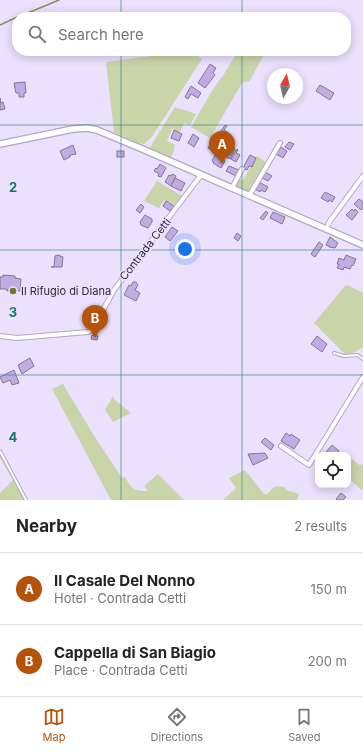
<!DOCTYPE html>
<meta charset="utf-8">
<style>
body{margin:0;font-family:Inter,sans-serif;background:#f2f2f2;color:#222}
.controls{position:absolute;right:12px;bottom:12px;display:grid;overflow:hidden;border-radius:8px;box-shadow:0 2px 10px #0003}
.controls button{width:36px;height:36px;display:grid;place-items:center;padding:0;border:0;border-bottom:1px solid #e0e0e0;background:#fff;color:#222;font:20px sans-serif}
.compass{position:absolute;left:267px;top:68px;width:36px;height:36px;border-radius:50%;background:#fff;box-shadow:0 2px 10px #0003;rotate:8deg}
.you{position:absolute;left:185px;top:249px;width:14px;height:14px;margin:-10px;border:3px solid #fff;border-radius:50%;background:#1a73e8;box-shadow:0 0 0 6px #1a73e833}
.badge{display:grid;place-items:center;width:26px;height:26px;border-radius:50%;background:#b45309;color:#fff;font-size:13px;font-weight:700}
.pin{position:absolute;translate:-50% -33px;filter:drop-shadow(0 1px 2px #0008)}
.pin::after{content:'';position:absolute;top:21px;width:14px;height:12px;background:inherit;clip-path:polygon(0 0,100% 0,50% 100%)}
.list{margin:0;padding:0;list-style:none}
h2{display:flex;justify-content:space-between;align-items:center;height:52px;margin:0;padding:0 16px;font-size:17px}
h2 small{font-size:13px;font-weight:400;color:#767676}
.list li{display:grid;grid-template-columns:26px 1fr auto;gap:12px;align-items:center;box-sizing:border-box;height:72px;padding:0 16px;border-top:1px solid #e0e0e0}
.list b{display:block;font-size:15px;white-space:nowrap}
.list p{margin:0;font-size:13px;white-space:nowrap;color:#767676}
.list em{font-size:13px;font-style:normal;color:#767676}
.icon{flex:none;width:22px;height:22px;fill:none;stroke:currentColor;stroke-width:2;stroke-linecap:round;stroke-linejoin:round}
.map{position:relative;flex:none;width:363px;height:500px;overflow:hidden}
.search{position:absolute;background:#fff;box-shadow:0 2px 10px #0003;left:12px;right:12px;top:12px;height:44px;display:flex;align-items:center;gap:10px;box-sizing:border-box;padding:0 14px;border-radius:16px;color:#767676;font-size:15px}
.sheet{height:196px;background:#fff}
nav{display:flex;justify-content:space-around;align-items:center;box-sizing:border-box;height:56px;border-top:1px solid #e0e0e0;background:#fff;font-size:11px;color:#767676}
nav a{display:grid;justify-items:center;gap:2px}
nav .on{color:#b45309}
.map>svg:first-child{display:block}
.green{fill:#cad4a9}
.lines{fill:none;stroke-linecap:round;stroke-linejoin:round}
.stream{stroke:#859156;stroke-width:1.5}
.building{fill:#c1abe3;stroke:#817891}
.lane-casing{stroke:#b1a7c1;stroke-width:4}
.street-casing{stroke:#b1a7c1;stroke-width:6}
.secondary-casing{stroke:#b1a7c1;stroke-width:8}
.lane{stroke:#fff;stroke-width:2}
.street{stroke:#fff;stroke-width:4}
.secondary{stroke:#fff;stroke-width:5.5}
.grid{fill:none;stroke:#0f766e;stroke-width:1;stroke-opacity:0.55}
.poi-dot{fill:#6c7926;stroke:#ebe0fd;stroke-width:1.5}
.labels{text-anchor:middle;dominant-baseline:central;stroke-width:3;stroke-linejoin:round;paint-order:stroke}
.street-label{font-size:11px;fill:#2e2a35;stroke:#ebe0fd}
.poi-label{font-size:11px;fill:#2e2a35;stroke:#ebe0fd;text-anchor:start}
.grid-label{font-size:13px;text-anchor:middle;font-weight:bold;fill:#0f766e;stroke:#ebe0fd;stroke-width:3;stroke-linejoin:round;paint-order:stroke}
</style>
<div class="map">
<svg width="363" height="500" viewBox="0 0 363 500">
<rect width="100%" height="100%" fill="#ebe0fd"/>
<g class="green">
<polygon points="191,51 202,59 151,138 144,144 138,143 114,132 106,62"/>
<polygon points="238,51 266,51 249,82 246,81 242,83 210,138 191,127 215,86 224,74"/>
<polygon points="175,107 196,114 190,125 184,123 180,132 172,129 167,141 175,145 173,153 170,159 149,149"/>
<polygon points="257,156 266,162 247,193 234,187 239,179 243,180"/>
<polygon points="157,181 182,196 174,205 164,200 159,208 144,201"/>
<polygon points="347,285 363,293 363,347 355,352 346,355 314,323 345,286"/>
<path d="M63 384 93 434 122 478 125 477C132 489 133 491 148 491L144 486 158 474 184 500H111L52 389Z"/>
<polygon points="113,396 114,399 131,413 113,422 105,410"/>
<polygon points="0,454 25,500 0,500 0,493 13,480 0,458"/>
<polygon points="348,455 359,465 361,464 363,465 363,491 348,478"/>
<polygon points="245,470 264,494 267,494 274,487 278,486 285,487 286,490 299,494 297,500 223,500 236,488 229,478"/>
</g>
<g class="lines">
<g class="stream">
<polyline points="18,17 59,0"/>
<polyline points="0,25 17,17"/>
</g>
</g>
<g class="building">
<polygon points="210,64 216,68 213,73 215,75 205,88 198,83"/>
<polygon points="25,82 26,93 24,93 24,97 19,97 19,93 16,93 14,83"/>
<polygon points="320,85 334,93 330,100 316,91"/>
<polygon points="191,86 201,93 198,98 191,94 188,99 185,97"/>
<polygon points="0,98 1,103 3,102 5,109 0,110"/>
<polygon points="225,125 227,126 224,130 230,134 227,139 224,137 223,140 217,137"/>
<polygon points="174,130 182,134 179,141 171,138"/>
<polygon points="193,134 199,138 194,147 188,143"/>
<polygon points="217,137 223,140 217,153 208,148 213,139 215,140"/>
<polygon points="289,142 294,144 290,150 285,147"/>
<polygon points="73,145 76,154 70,155 70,157 64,160 60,151"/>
<polygon points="229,146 235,149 230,159 224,156"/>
<polygon points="281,147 287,151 283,158 276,154"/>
<polygon points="237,149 238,150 236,153 240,155 236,162 231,159"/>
<rect x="117" y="151" width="7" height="6"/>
<polygon points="215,155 225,161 221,168 213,163 214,162 212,161"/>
<polygon points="250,155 256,158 252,167 249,166 247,170 243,168"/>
<polygon points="160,164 166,168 161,177 158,176 159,174 154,171 156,168 157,169"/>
<polygon points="229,166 239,170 236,176 226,171"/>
<polygon points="265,172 272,176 268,181 262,178"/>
<polygon points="172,174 176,176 171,186 165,182 169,175 171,176"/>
<polygon points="175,178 185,183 181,191 171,186"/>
<polygon points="259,182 268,187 265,192 261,190 260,192 255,189"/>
<polygon points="325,192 335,197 332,202 329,200 328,202 321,198"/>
<polygon points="359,199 363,202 363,208 361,210 354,204"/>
<polygon points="166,201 174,206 170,211 163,206"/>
<polygon points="141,204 144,207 140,213 136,210"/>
<polygon points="352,209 354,211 355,209 358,212 352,220 346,215"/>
<polygon points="266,211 268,213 263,220 260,218"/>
<polygon points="273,212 285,217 282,224 270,218"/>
<polygon points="145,215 152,219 152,222 148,228 141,225 140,222"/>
<polygon points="172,227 178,231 170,241 165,237"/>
<polygon points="237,233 241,236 238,241 234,238"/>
<polygon points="330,237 338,243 335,248 329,247 329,246 326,245"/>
<polygon points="319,242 323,245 315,257 311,254"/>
<polygon points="58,255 63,257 62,267 51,267 54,267 55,256"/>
<polygon points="346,255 356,259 353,266 352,265 350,269 344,267 343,270 337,268 339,264 337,264 339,258 344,260"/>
<polygon points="3,275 15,276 15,278 21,279 20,291 15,290 15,292 7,291 7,289 0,289 0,277 3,277"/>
<polygon points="133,282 136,282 138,285 135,290 140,293 136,301 124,295 129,285 131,286"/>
<polygon points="92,335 98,336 97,340 91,339"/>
<polygon points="317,336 327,344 322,352 311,344"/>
<polygon points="30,358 34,366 22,374 18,365"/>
<polygon points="14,370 19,383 12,385 10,380 3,383 0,377"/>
<polygon points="286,433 290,436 291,434 300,440 294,449 281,441"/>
<polygon points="265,438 274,445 271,450 261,442"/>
<polygon points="332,445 339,451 335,455 330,455 326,452"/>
<polygon points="265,453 268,458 253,465 248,454"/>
<polygon points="341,493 346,497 343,500 338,500 336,499"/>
</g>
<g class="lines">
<defs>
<g id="lane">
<polyline points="334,353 344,356 357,355 363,359"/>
<polyline points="0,451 26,500"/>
</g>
<g id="street">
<polyline points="232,188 242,169"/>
<polyline points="249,196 280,143"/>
<polyline points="326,229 330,221 363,176"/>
<polyline points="0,336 17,338 88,332 92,330 114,290 201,175"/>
<polyline points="281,446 309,465 363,377"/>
</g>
<polyline id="secondary" points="0,144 73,129 87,128 97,130 147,151 363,245"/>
</defs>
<use href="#lane" class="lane-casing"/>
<use href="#street" class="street-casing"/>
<use href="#secondary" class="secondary-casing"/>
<use href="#lane" class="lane"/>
<use href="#street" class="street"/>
<use href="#secondary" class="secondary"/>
</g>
<path class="grid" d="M121 0V17M242 0V17M121 51V500M242 51V500M0 125H363M0 250H363M0 375H363"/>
<circle class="poi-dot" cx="13" cy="291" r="4"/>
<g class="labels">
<g class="street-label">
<text transform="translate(145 249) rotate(-52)">Contrada Cetti</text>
</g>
<g class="poi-label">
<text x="21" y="291">Il Rifugio di Diana</text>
</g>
</g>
<g class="grid-label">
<text x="13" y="192">2</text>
<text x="13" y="317">3</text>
<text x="13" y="442">4</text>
</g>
</svg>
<div class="controls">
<button><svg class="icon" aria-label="locate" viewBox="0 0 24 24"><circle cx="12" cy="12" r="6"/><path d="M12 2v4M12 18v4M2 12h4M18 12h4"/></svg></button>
</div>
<svg class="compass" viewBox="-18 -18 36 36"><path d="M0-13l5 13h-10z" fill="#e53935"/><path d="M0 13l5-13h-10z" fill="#767676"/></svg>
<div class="you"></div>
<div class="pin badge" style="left:222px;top:164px">A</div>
<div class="pin badge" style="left:95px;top:338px">B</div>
<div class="search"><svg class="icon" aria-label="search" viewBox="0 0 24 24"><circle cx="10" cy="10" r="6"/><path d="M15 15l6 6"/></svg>Search here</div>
</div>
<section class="sheet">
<h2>Nearby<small>2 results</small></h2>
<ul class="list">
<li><span class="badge">A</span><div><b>Il Casale Del Nonno</b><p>Hotel · Contrada Cetti</p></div><em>150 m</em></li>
<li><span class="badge">B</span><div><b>Cappella di San Biagio</b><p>Place · Contrada Cetti</p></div><em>200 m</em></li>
</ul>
</section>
<nav>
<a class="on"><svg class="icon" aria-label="map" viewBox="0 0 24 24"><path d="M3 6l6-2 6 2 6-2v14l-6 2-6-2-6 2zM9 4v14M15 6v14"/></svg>Map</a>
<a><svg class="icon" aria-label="directions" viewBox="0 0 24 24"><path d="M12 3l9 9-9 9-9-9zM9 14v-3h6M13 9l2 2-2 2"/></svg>Directions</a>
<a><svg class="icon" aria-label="saved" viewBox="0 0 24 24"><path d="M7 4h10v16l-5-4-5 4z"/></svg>Saved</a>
</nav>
